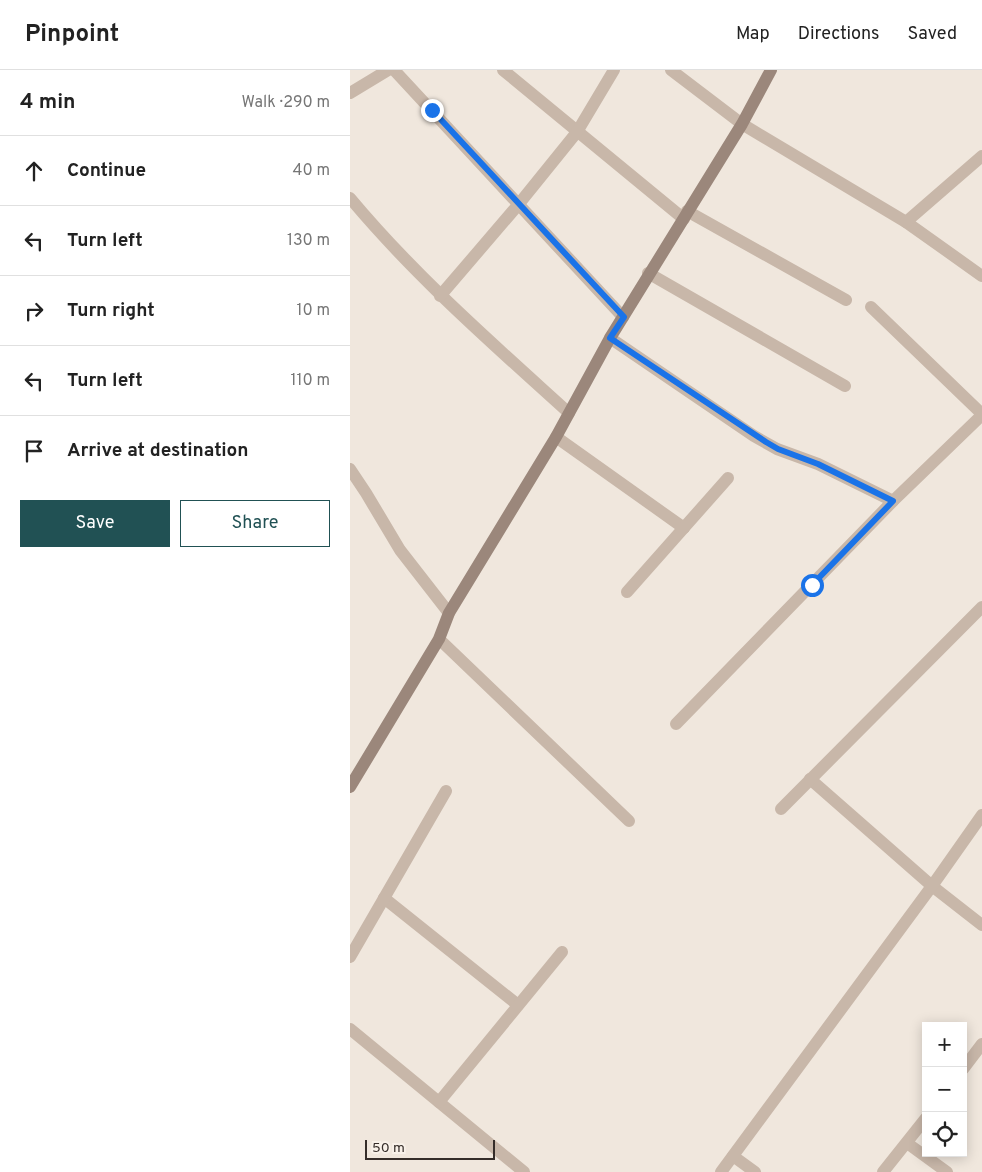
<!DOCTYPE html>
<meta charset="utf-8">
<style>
body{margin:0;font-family:Overpass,sans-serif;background:#f6f6f6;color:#222}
.controls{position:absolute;right:15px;bottom:15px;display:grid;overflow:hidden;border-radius:0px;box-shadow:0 2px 12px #0003}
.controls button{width:45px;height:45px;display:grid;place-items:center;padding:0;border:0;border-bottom:1px solid #e0e0e0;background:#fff;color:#222;font:25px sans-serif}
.scale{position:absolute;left:15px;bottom:12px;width:130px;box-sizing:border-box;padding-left:5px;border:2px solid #352d29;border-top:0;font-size:14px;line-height:18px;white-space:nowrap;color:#352d29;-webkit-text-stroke:4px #f8f1e9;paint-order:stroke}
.stop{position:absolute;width:15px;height:15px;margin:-11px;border:4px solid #1a73e8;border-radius:50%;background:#fff}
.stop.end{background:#1a73e8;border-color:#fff;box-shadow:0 1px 5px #0008}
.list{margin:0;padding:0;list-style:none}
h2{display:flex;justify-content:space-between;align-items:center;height:65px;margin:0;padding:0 20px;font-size:21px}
h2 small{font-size:16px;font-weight:400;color:#767676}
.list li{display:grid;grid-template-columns:32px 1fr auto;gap:15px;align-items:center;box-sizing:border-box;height:70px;padding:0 20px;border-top:1px solid #e0e0e0}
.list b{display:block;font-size:19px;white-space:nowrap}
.list em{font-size:16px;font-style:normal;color:#767676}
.actions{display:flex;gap:10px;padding:15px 20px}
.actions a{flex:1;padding:11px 0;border:1px solid #215154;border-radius:0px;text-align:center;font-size:18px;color:#215154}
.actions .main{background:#215154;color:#fff}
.icon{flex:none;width:28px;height:28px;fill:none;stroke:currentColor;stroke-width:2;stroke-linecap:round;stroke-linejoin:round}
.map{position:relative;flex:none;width:632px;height:1102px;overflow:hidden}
header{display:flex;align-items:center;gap:30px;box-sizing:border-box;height:70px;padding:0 25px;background:#fff;border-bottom:1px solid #e0e0e0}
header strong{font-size:24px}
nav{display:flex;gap:28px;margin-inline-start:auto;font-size:18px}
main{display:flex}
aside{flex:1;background:#fff}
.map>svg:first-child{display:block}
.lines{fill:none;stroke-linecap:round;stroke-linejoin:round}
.street{stroke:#c8b7a9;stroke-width:12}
.secondary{stroke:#9b877b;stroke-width:12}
.route{stroke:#1a73e8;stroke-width:6}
</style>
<header>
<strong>Pinpoint</strong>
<nav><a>Map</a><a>Directions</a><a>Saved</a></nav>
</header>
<main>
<aside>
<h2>4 min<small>Walk · 290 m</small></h2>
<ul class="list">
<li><svg class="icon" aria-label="ahead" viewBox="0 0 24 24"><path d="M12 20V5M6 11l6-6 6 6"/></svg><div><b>Continue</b></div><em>40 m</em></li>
<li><svg class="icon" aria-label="left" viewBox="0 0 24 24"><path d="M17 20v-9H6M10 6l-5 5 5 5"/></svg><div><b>Turn left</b></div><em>130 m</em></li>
<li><svg class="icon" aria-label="right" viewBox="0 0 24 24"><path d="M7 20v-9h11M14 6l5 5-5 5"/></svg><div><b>Turn right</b></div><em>10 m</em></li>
<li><svg class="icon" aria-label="left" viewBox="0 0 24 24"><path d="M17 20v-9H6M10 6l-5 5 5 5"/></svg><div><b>Turn left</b></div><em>110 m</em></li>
<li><svg class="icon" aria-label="arrive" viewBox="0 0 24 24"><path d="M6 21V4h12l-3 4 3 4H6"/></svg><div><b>Arrive at destination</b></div></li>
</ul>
<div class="actions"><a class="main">Save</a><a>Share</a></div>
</aside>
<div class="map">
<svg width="632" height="1102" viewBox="0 0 632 1102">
<rect width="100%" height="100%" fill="#f0e7dd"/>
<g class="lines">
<g class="street">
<polyline points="44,0 273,247"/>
<polyline points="153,0 334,149"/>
<polyline points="321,0 392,54 556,152 632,206"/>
<polyline points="0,23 38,0"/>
<path d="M0 128C66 207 143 274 219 343"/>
<polyline points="337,141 496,230"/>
<polyline points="556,152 632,86"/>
<polyline points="298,203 495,316"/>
<polyline points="90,226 168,135 227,62 264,0"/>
<polyline points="521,237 632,344"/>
<polyline points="260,268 404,366 427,379 468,394 543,431"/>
<polyline points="206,367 334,458"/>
<polyline points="0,399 16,423 50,480 99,543"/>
<polyline points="277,522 378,408"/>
<polyline points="89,569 279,751"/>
<polyline points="326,654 543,431 632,345"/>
<polyline points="460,709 582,816 632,855"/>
<polyline points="431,739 632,537"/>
<polyline points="34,828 168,935"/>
<polyline points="0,887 96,721"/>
<polyline points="0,959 174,1102"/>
<polyline points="613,999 632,974"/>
<polyline points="89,1032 212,882"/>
<polyline points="557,1073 597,1102"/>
<polyline points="383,1086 405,1102"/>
<polyline points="371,1102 582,816 632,745"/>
<polyline points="533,1102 576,1048"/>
</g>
<polyline class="secondary" points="0,717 89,569 99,543 206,367 260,268 392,54 421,0"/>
</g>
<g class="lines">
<polyline class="route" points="82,40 274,247 260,268 416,372 428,379 468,394 543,431 462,515"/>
</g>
</svg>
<div class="controls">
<button>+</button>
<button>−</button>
<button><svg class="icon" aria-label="locate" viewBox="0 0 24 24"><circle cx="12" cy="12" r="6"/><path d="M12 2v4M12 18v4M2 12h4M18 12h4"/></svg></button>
</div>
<div class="scale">50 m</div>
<div class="stop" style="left:462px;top:515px"></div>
<div class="stop end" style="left:82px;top:40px"></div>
</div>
</main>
